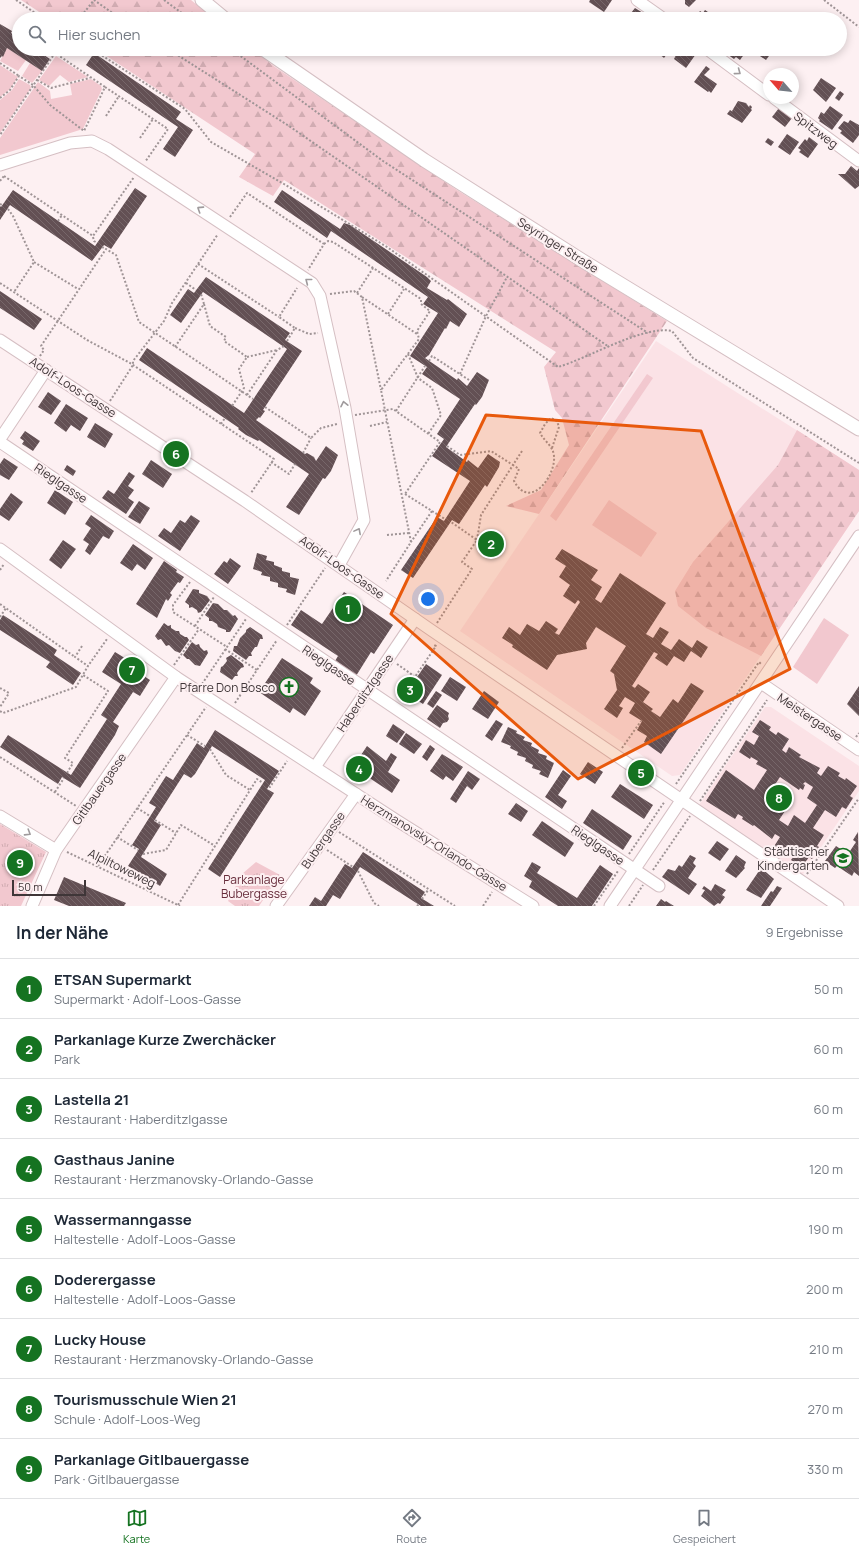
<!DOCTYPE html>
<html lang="de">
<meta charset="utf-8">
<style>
body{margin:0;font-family:Manrope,sans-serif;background:#f2f2f3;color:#1f2937}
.compass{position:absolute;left:763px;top:68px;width:36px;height:36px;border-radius:50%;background:#fff;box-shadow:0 2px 10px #0003;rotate:298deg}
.scale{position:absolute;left:12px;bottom:10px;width:74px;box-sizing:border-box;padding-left:4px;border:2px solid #3f3638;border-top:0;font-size:11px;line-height:14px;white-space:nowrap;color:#3f3638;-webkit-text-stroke:3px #fdf0f2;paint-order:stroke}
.you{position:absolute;left:428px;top:599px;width:14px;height:14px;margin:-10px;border:3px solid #fff;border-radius:50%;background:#1a73e8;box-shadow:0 0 0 6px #1a73e833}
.badge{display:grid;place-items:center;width:26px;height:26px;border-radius:50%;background:#157321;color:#fff;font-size:13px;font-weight:700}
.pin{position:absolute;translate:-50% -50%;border:2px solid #fff;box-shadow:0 1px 4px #0006}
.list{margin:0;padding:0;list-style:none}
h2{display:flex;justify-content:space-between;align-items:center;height:52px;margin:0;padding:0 16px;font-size:17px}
h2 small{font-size:13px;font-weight:400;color:#747a83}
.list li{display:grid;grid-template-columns:26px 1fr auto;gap:12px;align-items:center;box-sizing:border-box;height:60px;padding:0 16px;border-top:1px solid #e0e1e3}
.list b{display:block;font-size:15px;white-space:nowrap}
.list p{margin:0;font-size:13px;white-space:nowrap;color:#747a83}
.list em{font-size:13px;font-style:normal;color:#747a83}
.icon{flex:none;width:22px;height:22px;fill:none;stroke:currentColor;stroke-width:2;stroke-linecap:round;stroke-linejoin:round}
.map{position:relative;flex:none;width:859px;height:906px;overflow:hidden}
.search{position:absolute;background:#fff;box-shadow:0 2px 10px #0003;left:12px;right:12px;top:12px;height:44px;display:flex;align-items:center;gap:10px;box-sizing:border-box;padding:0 14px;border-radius:22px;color:#747a83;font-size:15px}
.sheet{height:592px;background:#fff}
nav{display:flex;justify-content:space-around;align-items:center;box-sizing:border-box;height:56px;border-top:1px solid #e0e1e3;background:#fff;font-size:11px;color:#747a83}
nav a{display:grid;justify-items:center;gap:2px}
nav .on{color:#157321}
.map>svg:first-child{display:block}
.built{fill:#fbe2e6}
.grass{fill:#f2c8cf}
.forest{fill:url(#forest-firs)}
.park{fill:url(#park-tufts)}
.building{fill:url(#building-back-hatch);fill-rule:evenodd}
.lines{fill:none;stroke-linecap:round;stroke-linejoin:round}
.minor-casing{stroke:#d5bfc3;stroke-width:13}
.major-casing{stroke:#d5bfc3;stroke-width:15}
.path{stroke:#9f9496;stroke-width:2;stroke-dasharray:2 2;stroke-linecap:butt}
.minor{stroke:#fff;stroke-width:11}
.major{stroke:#fff;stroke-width:13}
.oneway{stroke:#9f9a9c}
.marked{fill:#e8590c;fill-opacity:0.2;stroke:#e8590c;stroke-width:3;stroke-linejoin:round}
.labels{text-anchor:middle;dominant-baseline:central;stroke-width:4;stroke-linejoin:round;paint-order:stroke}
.street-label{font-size:12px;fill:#3f3638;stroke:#fdf0f2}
.poi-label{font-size:12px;fill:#3f3638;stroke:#fdf0f2;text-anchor:end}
.park-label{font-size:12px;fill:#672c3b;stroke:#fdf0f2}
</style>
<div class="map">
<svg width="859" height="906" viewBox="0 0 859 906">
<defs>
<pattern id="forest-firs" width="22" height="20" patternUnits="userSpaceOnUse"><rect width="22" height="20" fill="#f2c8cf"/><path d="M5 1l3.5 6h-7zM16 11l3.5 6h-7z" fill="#d1acb2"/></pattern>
<pattern id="park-tufts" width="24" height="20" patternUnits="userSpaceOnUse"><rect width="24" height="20" fill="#f2c8cf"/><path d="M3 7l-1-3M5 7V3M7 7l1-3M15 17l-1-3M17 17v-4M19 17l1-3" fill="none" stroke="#d1acb2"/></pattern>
<pattern id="building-back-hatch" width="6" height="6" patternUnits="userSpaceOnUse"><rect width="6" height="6" fill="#635054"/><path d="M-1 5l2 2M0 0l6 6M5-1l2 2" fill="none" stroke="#77676a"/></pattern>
</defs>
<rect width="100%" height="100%" fill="#fdf0f2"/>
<g class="built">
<polygon points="656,341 859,470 859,511 680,775 672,776 460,631"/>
<polygon points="765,707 771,707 859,766 859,791 801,877 699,805"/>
</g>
<g class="grass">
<polygon points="7,48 26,60 18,71 0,61"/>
<polygon points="56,56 88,77 69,82 60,75 49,86 39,80"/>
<polygon points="30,63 42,71 32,83 22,76"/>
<polygon points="0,65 18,77 10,89 0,97"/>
<polygon points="19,79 30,85 31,88 0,133 0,100 12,90"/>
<polygon points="91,79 101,86 102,89 83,129 0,155 0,138 38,82 50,91 51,99 72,95 70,84"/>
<polygon points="647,374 653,378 556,521 550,516"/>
<polygon points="609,500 657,533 641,557 592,525"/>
<polygon points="824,618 849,635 817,684 793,667"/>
</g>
<g class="forest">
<polygon points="21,0 191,0 214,19 50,19"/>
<polygon points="96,49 252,49 275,67 457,190 667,321 539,514 506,506 541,490 569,445 562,418 555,410 544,367 556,352 284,180 273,196 239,177 255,154"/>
<polygon points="797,430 859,470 859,511 761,656 706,628 678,606 675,591 693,562 778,465"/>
</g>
<g class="park">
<polygon points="0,824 46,852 21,906 0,906"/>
<polygon points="256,862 280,875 259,906 235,906 228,901 242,874"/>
</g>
<g class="building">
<polygon points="590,0 612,0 604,12 589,2"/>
<polygon points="685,0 696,0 689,7 685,4"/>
<polygon points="635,8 643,13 639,18 631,13"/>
<polygon points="705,10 711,14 709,17 712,19 694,19 700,11 703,13"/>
<polygon points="0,24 12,31 11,33 19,38 19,49 35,49 50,59 42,71 7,48 3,57 2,56 0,58"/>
<polygon points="653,49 667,49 669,51 664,58"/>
<polygon points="679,49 692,49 696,54 686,68 674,59"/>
<polygon points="726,49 748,49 740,60 736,57 734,59 724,52"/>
<polygon points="756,49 774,49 766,60 754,52"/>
<polygon points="94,53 181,112 176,119 193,130 175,157 163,149 178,127 86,65"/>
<polygon points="706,66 710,69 704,75 717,84 711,93 709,91 708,92 694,82"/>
<polygon points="821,78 836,88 826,102 813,90"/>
<polygon points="840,91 844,94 839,101 835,98"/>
<polygon points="738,101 746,103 749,107 750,105 752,107 751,109 752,110 742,123 727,114 730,110 733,112 732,111"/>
<polygon points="830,106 843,115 832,130 819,121 820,120 818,118 821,112 824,114"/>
<polygon points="779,108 792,118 785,127 772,117"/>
<polygon points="850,120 859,125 859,135 853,143 840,133 842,131 838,128 844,121 848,123"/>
<polygon points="787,134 799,142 790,155 778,147"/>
<polygon points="809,137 818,144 808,158 799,152 801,150 798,148 805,139 807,141"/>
<polygon points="768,138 774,142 771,146 765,142"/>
<polygon points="851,166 857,171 859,168 859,186 855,189 838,174 845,174"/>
<polygon points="135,188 147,196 111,249 104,245 92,261 10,205 0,220 0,206 1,207 13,190 95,246"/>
<polygon points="282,190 340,229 344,223 350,225 427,277 431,281 427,288 447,300 448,299 467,314 459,327 450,321 446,329 445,328 429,355 425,358 457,380 458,378 467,386 477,372 489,380 482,397 476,405 475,404 446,447 467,462 468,460 478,468 488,454 500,462 499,467 487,487 485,485 459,524 452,520 413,578 401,570 437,517 444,521 470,481 432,456 444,439 437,434 460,399 422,374 427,367 410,356 438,313 423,304 428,297 331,231 327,238 274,202"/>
<polygon points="206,277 290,333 285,340 302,351 263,410 265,411 260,418 259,417 256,420 305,454 307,453 314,457 316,461 326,446 338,455 331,471 325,479 323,478 299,515 286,507 309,474 259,440 258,441 246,435 238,429 239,428 139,360 147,348 244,413 287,349 203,292 181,323 170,315 188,289 194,293"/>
<polygon points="0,291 42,319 34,330 0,308"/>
<polygon points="48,392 61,401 51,415 38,407"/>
<polygon points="66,404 88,418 80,431 71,425 66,432 54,423"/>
<polygon points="95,423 113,434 105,448 87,437"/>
<polygon points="25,431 40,441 33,451 22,444 24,441 20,438"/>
<polygon points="4,458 18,467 9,480 0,475 0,464"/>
<polygon points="151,460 172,474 163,488 142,474"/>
<polygon points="67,465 76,471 73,476 64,470"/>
<polygon points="129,472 135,476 128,486 134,490 128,498 134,502 126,514 102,498 108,490 114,494"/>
<polygon points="55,490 73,502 65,515 47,503"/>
<polygon points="11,493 23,502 9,521 0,515 0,509"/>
<polygon points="139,501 150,508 140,524 128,517"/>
<polygon points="91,515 114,531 109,539 103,536 90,555 85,551 89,544 83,540 91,528 85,524"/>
<polygon points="191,515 200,521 180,551 158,536 164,528 171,533 180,520 185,523"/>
<polygon points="63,540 76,549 61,569 49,560"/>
<polygon points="133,544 153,558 145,570 137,564 132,571 120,563"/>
<polygon points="562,549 598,570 591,580 602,587 595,599 601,603 620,573 666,603 646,634 653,638 660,627 669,632 661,644 671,650 679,639 692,648 697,640 708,647 701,658 691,651 684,662 674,656 667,666 655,658 658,654 654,652 632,686 635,688 638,684 650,692 643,702 653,709 651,711 660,717 673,699 678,703 691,683 704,691 661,754 644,742 647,736 637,730 642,721 629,713 635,703 625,697 619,706 623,708 617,718 604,709 617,690 614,674 610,671 626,646 596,627 586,643 587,649 557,655 547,670 512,647 513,645 502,638 509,627 520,635 527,624 539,631 546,621 558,629 555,633 559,635 580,602 578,600 575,604 563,596 570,585 559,577 566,566 555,559"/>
<polygon points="257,553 267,556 266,560 274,562 274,565 282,568 282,571 290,573 290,577 299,579 295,595 286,592 287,589 278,587 278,583 270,581 270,577 261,575 262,572 253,569"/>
<polygon points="230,558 241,566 228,584 214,574 224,561 227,563"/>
<polygon points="164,561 177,570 176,572 184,577 180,583 178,582 170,593 172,595 168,601 166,599 157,618 136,604"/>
<polygon points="193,589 199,590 199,593 207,596 210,600 201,612 198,613 197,610 192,607 189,608 189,605 185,602"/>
<polygon points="344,592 393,625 374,654 371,652 356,676 335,661 338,656 291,625 301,610 322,624"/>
<polygon points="213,603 218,604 224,610 227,610 233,616 235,615 238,619 230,632 226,632 226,630 218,627 217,624 212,621 209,621 209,618 205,615"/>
<polygon points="3,615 57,650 54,655 81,673 73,685 46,667 50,662 0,630 0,620"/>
<polygon points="164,623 168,626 171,625 171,628 176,631 179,631 180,634 185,637 187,637 189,640 180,653 175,651 169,645 166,646 161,639 158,640 155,636"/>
<polygon points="250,627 262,635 263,639 260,639 257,647 255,647 251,653 252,656 249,656 246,660 233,651 234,646 237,646 240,638 246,632 246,630"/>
<polygon points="192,642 196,645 199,644 200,647 204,651 207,650 208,653 200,666 195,665 189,659 187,659 183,655"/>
<polygon points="115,652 128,660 125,664 150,680 140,696 133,692 113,722 119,726 115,735 80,788 62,777 58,784 0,747 8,735 71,775 107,719 101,715 121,684 102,672"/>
<polygon points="231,655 243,664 244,667 241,668 237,673 238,676 235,676 232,680 220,672 221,667 223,666 227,661 226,658"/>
<polygon points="282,658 313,678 310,683 321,691 305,716 293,708 290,713 259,692"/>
<polygon points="426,664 442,675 423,704 406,693"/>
<polygon points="450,677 466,687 457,701 441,691"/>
<polygon points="859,686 859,716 847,704"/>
<polygon points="436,691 442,695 433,708 427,704"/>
<polygon points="484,691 499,702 488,719 472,709"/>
<polygon points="437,705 449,713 448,716 449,719 447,722 443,723 440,728 427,719"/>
<polygon points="496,720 503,724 492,741 485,736"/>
<path d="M760 720 771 727 769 730 776 735 778 732 789 739 782 750 786 753 789 747 801 755 799 757 820 768 817 773 821 776 828 766 840 773 838 776 845 780 846 778 857 786 850 796 853 798 846 809 842 807 836 817 825 810 813 828 824 835 817 846 819 847 812 859 809 857 802 867 791 860 793 857 786 853 784 855 773 848 780 837 775 834 772 839 754 825 753 826 742 819 743 817 738 814 735 819 706 801 726 770 754 790 767 770 756 764 758 761 751 757 750 759 739 752 746 740 754 745 759 736 752 732ZM780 777 799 790 800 788 803 790 805 785 803 784 805 782 813 787 807 798 817 805 805 823 794 815 788 826 779 820 785 811 766 798Z"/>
<polygon points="393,724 405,732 397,743 386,736"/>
<polygon points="508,727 517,731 516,733 525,737 523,740 532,743 531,746 539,750 538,753 547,756 546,759 554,763 548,778 539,774 541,771 532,768 533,765 525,761 526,758 517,755 518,752 510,748 511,746 501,742"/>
<polygon points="215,730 279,771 267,789 274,793 220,877 208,869 265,780 212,746 195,774 191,778 184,774 154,821 161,825 141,857 167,874 160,886 128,866 139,849 132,845 156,807 149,803 166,776 173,780 197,743 204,748"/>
<polygon points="406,733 422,744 414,754 399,744"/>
<polygon points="430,745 435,749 427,761 422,757"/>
<polygon points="367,746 386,761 391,753 397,757 388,772 400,780 392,793 353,767"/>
<polygon points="442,754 463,767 453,781 446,776 443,780 430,771"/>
<polygon points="588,762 603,772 595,784 580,774"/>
<polygon points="563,770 571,776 558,795 567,801 562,809 545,797"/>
<polygon points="468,771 480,779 472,790 467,786 456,803 450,799"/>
<polygon points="620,784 653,805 644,819 611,797"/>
<polygon points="516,803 528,811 521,822 508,814"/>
<polygon points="592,809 632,836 623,850 583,823"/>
<polygon points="542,821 574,843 565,857 532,835"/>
<polygon points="858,832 859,876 854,872 852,876 837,866 835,868 825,861 836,846 848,854 856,842 853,840"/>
<polygon points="717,841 729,849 720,861 708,853"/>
<polygon points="363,852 425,892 421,898 434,906 421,906 360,867 340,899 333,895 326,906 309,906 315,897 321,901 345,864 352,868"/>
<polygon points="690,855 696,858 693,863 696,866 688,878 697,884 689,895 662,877 668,869 675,871 679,865 682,867"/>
<polygon points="736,855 746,862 744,867 745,868 736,878 725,871"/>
<polygon points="532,862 541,867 537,873 577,898 600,865 613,874 592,906 558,906 529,887 532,881 524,876"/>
<polygon points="761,868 774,879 761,898 746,890"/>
<polygon points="64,877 126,903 124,906 69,906 54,900"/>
<polygon points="715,884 726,890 722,895 725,897 720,904 718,903 714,906 701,896 705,890 702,889 704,886 711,891"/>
<polygon points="777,886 782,888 770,906 761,906 771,891 773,892"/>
<polygon points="661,899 665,902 666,901 674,906 656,906"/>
</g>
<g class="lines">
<defs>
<g id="minor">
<polyline points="637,0 664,19"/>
<polyline points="707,49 769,95"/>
<polyline points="774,98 859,161"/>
<polyline points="0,165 70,143 92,141 108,149 312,283 320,296 345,408 364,520 339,565"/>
<polyline points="0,340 245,501 431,630 838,906"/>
<polyline points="0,439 46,370"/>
<polyline points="0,442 659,886"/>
<polyline points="0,549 176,677 396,820 533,906"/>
<polyline points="761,683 859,750"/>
<polyline points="315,767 415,619"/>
<polyline points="0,816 56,850"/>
<polyline points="32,906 56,850 176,677"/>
<polyline points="276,906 356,794"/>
<polyline points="610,906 859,536"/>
</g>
<g id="major">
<polyline points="202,0 225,19"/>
<polyline points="263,49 424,160 583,261 859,429"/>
</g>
</defs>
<use href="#minor" class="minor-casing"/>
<use href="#major" class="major-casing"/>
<g class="path">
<polyline points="16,0 44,19"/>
<polyline points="164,0 190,19"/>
<polyline points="824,0 859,27"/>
<polyline points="79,19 94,0 121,19"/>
<path d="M92 49 185 109 211 142 284 184 387 247 558 367C589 358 643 325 672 331L693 358 859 463"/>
<polyline points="168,49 289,126 609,347"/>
<polyline points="231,49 383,161 648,333"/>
<polyline points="0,63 19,76"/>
<polyline points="37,80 51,88 90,78"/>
<polyline points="105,87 168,129 145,162"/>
<polyline points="0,98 10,90 19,76 33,85 50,105 84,131 105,87 55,53 0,135"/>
<polyline points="106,116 119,96"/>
<polyline points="140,138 153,119"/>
<polyline points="4,176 93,236 134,177"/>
<polyline points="0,181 4,176"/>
<polyline points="0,204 2,205"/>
<polyline points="8,209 13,216 34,262 14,292"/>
<polyline points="230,217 247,193 324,244 308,270"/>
<polyline points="58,221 62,215"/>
<polyline points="93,237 94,241 97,243"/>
<polyline points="324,244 328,241 333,242 421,299 421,304 430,311 417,331 419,339 381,390 411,542 386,581"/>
<polyline points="102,247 106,249"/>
<polyline points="34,262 78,289"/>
<polyline points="198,264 279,317"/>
<polyline points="0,283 87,340 130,363 274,459 251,493"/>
<polyline points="186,283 196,290"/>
<polyline points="357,293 373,268"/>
<polyline points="330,294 354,291 362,297 381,390"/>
<polyline points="362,297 417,334"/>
<polyline points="204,304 210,326 226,337 224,341 247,357 239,369 244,388 232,406"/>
<polyline points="388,314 404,289"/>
<polyline points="295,328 309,334 318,333"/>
<polyline points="287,341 295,328 279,317 297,288"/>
<polyline points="175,347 204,304 201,294"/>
<polyline points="408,354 418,378 432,388 441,415 428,434"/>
<polyline points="40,356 44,350 41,346 106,249 116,255 139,322 253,399"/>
<polyline points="247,357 277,350"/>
<polyline points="429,361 432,356 469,380"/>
<polyline points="460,374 486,316 507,277"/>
<polyline points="247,395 277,350 284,346"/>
<polyline points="110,401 133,365 133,361 164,321 172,303 218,234"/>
<polyline points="265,407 311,438 321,428 337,424"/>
<polyline points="396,411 425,366"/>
<polyline points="355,415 393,409 440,442 405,494"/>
<polyline points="221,424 225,418"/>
<polyline points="370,426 387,422"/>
<polyline points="447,446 460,455 491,451 513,465 481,515 477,540"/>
<path d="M522 451 513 465 519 469 514 481C530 511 556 476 554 456 553 446 545 442 540 433L545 424 551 418 557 421 559 427 552 448"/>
<polyline points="303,453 311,438"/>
<polyline points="271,462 289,474 295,464"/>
<polyline points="405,494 432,511 411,542"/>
<polyline points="432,511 445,519"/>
<polyline points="387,535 409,533"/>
<polyline points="0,570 4,564"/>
<polyline points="190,582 173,605 173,612 227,647"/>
<polyline points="0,604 75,657"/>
<polyline points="0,617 6,608"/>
<polyline points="437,623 472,569 462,562 477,540 451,522"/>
<polyline points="287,625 325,568"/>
<polyline points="195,626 214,597"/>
<polyline points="82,646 75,657 88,666"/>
<polyline points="225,649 257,670"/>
<polyline points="397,664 414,676"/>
<polyline points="174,665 199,629"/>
<polyline points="202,684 246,619"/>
<polyline points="0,688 9,693 0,707"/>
<polyline points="400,699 436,646 434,645"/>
<polyline points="235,703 277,640"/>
<polyline points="0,711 3,713 76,687 88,666 107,639"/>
<polyline points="187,735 205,746"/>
<polyline points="856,737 859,733"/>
<polyline points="622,748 641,721"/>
<polyline points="210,749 226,775 250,790"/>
<polyline points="0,757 76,806"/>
<polyline points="67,773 73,763 65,758 108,691 83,675"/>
<polyline points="676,784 759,662 761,664"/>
<polyline points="269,786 270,787 287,761"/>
<polyline points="55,792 64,778"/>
<polyline points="700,801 767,700"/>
<polyline points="137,808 150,816"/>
<polyline points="155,820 176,833"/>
<polyline points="339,832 455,906"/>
<polyline points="117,837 138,850"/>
<polyline points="327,850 353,867"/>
<polyline points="67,852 180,906"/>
<polyline points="143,854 166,850 181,825 215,846"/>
<polyline points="629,854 665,801"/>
<polyline points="98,866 206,707"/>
<polyline points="653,870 690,816"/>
<polyline points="358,871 374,903 379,906"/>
<polyline points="807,874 859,798"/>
<polyline points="422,899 428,890"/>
<polyline points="178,905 257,779 263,783"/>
<polyline points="417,906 419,904"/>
<polyline points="483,906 492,892"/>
<polyline points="594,906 618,871"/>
<polyline points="629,906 643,885"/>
</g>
<use href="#minor" class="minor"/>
<use href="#major" class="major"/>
</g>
<defs><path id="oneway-chevron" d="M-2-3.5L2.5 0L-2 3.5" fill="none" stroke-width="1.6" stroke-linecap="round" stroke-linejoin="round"/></defs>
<g class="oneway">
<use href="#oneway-chevron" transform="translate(738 72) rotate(37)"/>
<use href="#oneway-chevron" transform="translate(200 209) rotate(-147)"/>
<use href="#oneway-chevron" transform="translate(308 281) rotate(-142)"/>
<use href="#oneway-chevron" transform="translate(344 404) rotate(-102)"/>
<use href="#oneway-chevron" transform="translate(358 531) rotate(-62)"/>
<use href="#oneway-chevron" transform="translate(28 833) rotate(32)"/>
</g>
<path class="marked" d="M486 415 701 431 790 669 578 779 391 614Z"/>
<defs>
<symbol id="church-ring" viewBox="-11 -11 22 22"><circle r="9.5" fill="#fdf0f2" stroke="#157321" stroke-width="1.5"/><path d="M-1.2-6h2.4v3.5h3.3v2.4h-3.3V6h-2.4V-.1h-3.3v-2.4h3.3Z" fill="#157321"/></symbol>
<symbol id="school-ring" viewBox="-11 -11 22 22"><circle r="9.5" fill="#fdf0f2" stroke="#157321" stroke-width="1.5"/><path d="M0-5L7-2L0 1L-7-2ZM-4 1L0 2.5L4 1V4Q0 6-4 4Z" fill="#157321"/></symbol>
</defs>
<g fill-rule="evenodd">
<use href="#church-ring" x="278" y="676" width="22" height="22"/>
<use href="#school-ring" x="832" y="847" width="22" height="22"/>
</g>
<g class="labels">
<g class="street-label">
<text transform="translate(816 130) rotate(37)">Spitzweg</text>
<text transform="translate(558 245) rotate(32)">Seyringer Straße</text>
<text transform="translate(73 387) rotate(33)">Adolf-Loos-Gasse</text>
<text transform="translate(61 483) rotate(34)">Rieglgasse</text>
<text transform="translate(342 567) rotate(35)">Adolf-Loos-Gasse</text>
<text transform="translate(329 665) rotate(34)">Rieglgasse</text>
<text transform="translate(365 693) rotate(-56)">Haberditzlgasse</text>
<text transform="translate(810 717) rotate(34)">Meistergasse</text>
<text transform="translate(99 789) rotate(-55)">Gitlbauergasse</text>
<text transform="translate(323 840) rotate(-55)">Bubergasse</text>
<text transform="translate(434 843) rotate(32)">Herzmanovsky-Orlando-Gasse</text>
<text transform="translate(598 845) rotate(34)">Rieglgasse</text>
<text transform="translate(122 868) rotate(26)">Alpiltoweweg</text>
</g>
<g class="poi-label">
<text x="275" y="687">Pfarre Don Bosco</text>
<text x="829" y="851">Städtischer<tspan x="829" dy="14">Kindergarten</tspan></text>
</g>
<g class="park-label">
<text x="254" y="879">Parkanlage<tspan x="254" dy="14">Bubergasse</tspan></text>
</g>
</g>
</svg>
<svg class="compass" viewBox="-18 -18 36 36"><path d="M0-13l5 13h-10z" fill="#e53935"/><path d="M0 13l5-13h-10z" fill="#747a83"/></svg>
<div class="scale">50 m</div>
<div class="you"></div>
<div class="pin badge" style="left:348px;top:609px">1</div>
<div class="pin badge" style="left:491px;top:544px">2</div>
<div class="pin badge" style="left:410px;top:690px">3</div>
<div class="pin badge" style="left:359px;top:769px">4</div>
<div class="pin badge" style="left:641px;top:773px">5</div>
<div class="pin badge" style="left:176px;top:454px">6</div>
<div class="pin badge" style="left:132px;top:670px">7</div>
<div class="pin badge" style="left:779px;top:798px">8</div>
<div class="pin badge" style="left:20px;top:863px">9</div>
<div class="search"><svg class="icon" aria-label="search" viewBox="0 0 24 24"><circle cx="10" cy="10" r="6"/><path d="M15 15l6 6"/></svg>Hier suchen</div>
</div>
<section class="sheet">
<h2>In der Nähe<small>9 Ergebnisse</small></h2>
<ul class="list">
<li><span class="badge">1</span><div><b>ETSAN Supermarkt</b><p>Supermarkt · Adolf-Loos-Gasse</p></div><em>50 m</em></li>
<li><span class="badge">2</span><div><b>Parkanlage Kurze Zwerchäcker</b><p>Park</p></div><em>60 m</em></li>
<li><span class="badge">3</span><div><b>Lastella 21</b><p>Restaurant · Haberditzlgasse</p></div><em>60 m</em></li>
<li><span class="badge">4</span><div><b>Gasthaus Janine</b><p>Restaurant · Herzmanovsky-Orlando-Gasse</p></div><em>120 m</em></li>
<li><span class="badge">5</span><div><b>Wassermanngasse</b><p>Haltestelle · Adolf-Loos-Gasse</p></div><em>190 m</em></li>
<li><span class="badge">6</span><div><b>Doderergasse</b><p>Haltestelle · Adolf-Loos-Gasse</p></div><em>200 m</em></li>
<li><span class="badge">7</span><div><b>Lucky House</b><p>Restaurant · Herzmanovsky-Orlando-Gasse</p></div><em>210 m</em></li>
<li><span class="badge">8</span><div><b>Tourismusschule Wien 21</b><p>Schule · Adolf-Loos-Weg</p></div><em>270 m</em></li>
<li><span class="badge">9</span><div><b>Parkanlage Gitlbauergasse</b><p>Park · Gitlbauergasse</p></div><em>330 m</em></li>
</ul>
</section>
<nav>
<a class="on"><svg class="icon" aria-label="map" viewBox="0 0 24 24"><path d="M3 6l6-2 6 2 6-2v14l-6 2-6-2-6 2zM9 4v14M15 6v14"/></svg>Karte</a>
<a><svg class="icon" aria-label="directions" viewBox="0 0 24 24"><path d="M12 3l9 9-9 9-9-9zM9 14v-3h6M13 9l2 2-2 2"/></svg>Route</a>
<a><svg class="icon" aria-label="saved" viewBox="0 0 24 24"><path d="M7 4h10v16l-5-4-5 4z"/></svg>Gespeichert</a>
</nav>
